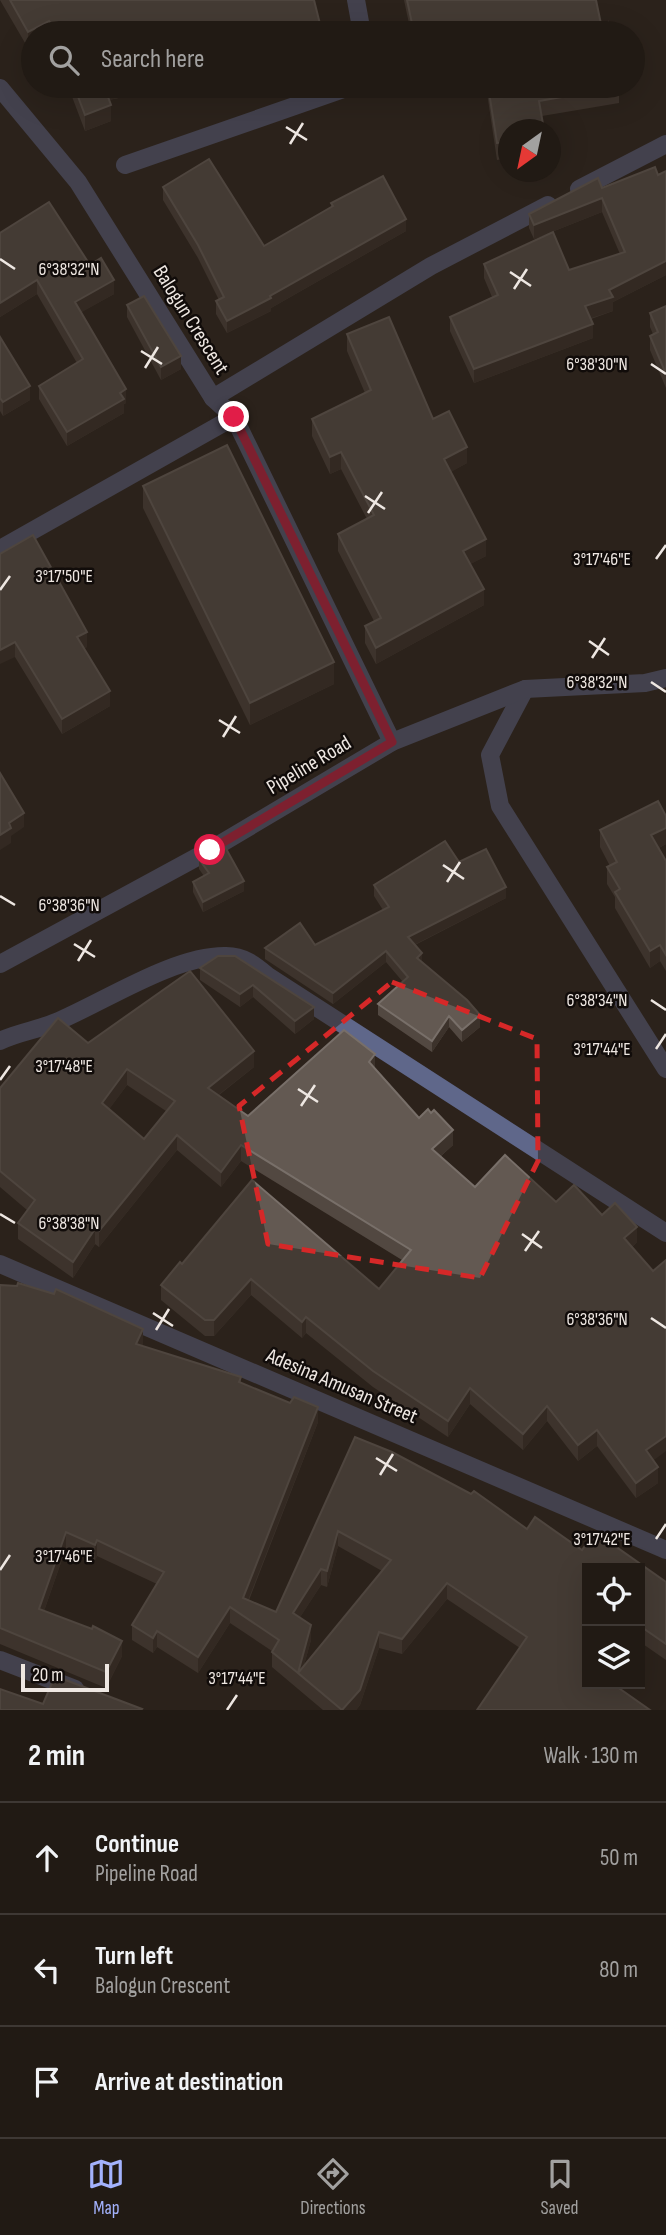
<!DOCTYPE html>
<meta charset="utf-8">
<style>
body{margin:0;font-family:"Sofia Sans Condensed",sans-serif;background:#2d2722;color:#f1f3f6}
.controls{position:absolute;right:21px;bottom:21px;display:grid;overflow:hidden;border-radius:0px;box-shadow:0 7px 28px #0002}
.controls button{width:63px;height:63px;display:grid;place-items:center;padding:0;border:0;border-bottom:2px solid #3e3834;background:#211a14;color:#f1f3f6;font:35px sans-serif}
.compass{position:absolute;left:498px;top:119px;width:63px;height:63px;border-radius:50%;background:#211a14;box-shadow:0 7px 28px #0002;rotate:213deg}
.scale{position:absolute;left:21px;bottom:18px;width:88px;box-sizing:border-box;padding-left:7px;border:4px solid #eee7e2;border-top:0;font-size:19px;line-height:24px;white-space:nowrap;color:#eee7e2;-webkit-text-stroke:5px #110c0a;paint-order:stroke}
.stop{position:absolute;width:21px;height:21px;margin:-16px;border:5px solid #e11d48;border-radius:50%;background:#fff}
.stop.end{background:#e11d48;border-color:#fff;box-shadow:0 2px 7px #0008}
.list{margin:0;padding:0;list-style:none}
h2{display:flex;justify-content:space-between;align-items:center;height:91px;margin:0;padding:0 28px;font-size:30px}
h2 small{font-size:23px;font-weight:400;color:#a2a1a0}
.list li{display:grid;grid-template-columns:46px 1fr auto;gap:21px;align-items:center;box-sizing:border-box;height:112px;padding:0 28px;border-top:2px solid #3e3834}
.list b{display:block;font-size:26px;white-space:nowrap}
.list p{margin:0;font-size:23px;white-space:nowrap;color:#a2a1a0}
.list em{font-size:23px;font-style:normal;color:#a2a1a0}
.icon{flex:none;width:38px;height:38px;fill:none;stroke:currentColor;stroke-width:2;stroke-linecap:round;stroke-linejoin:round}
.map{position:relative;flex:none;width:666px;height:1710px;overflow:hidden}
.search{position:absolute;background:#211a14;box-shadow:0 7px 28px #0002;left:21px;right:21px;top:21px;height:77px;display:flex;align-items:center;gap:18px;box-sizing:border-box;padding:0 24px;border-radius:38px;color:#a2a1a0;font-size:26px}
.sheet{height:427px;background:#211a14}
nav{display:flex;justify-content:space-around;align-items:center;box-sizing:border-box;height:98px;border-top:2px solid #3e3834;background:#211a14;font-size:19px;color:#a2a1a0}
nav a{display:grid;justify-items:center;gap:4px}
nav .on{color:#a3b2fd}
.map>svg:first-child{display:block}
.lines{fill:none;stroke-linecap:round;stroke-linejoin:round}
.minor{stroke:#5f678a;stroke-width:18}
.wall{fill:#524841;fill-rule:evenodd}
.shaded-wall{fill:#3c322b}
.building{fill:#635952;stroke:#786f69;stroke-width:2;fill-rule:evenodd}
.route{stroke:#e11d48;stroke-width:9}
.marked{fill:none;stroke:#d62828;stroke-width:5;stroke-dasharray:14 9;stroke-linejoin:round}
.ticks{fill:none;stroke:#eee7e2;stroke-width:2.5}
.labels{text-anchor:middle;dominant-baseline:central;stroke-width:5;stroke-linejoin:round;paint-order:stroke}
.street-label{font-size:21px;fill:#eee7e2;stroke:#110c0a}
.ticks-label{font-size:18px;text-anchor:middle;fill:#eee7e2;stroke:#110c0a;stroke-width:5;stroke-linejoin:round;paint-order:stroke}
</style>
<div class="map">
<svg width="666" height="1710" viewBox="0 0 666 1710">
<rect width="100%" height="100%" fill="#2c221b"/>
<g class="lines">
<g class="minor">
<polyline points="356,0 362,33"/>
<polyline points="0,88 78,182 213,398 234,417 392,742"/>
<polyline points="125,165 352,86"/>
<polyline points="579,189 666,144"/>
<polyline points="213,398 431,266 548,205"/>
<polyline points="0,549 234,417"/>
<polyline points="525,689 490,755 500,806 666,1069"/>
<polyline points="0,964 210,850 392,742 525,689 645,683 666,678"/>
<path d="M0 1041C18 1032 38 1030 56 1022 104 1002 174 955 226 956 244 956 255 965 268 976L666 1233"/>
<polyline points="0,1264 666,1550"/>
<polyline points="0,1660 75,1689"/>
</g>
</g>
<g class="wall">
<polygon points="0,0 314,0 322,33 33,33 33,46 28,48"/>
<polygon points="404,0 596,0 601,24 609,33 411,33"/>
<polygon points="68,86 176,86 109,100 111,121 85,131"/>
<polygon points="486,86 619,86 619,103 542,116 508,130 508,158 497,160"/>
<polygon points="666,171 666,275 613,302 613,311 591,319 593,338 474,383 450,331 450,317 492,297 484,278 484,264 569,270 620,254 602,212 534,239 529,228 529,214 602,188 658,175"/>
<polygon points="163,187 264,246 331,207 331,203 406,231 271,308 271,311 227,333 216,314 216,301 219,300 198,258 163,200"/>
<polygon points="0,233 90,265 114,294 81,312 126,403 124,404 124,413 67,446 39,399 39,386 77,363 37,294 0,317"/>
<polygon points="127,305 181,369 161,380 127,317"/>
<polygon points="666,306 666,388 650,350 650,336 653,334 650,327 650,313"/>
<polygon points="347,334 433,419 467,463 450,472 486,556 470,564 484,605 376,664 365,643 365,626 374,621 338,551 338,534 367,519 341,469 330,474 312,436 312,419 365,393 347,351"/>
<polygon points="0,338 30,400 3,416 0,411"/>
<polygon points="143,486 334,684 250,725 143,508"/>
<polygon points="0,554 87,647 84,648 110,706 62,734 15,657"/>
<polygon points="600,830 666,844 659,848 666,861 666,971 660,961 650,968 615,908 615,897 607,884 607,867 610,866 600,847"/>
<polygon points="199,859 244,891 203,912 193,892 193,882 204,876 199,869"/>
<polygon points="459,862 506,898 415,945 422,963 480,1027 462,1042 449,1027 432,1052 378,1015 378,1004 403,982 386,962 333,1004 265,959 265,948 315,945 383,910 374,896 374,885"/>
<polygon points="235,956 314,1019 295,1034 253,997 240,1007 200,980 200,968"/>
<path d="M88 1043 254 1067 219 1095 248 1116 375 1069 419 1118 453 1145 441 1156 475 1187 556 1202 602 1215 637 1242 632 1247 654 1460 658 1483 636 1498 597 1446 578 1461 547 1421 523 1450 470 1404 448 1437 373 1387 306 1333 302 1338 251 1295 214 1336H205L161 1300V1285L182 1264 379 1289 402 1260 241 1161 221 1187 177 1150 99 1247 95 1244 73 1278 18 1239V1223L27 1210 0 1187V1088ZM127 1085 166 1111 144 1139 109 1109Z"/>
<path d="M18 1283 54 1294 56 1289 143 1329V1346L241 1377V1383L290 1403 294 1397 318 1407V1422L249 1600 276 1612 355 1437 392 1452 471 1494 474 1491 527 1529 535 1517 582 1550 595 1532 666 1582V1660L640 1642V1568H587V1684H613L650 1710H477L520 1648 447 1599 402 1654 379 1648 360 1705 356 1710H323L272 1667V1651L230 1623 198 1673 157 1647 153 1653 132 1640V1625L157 1584 97 1556 95 1560 66 1548 44 1611 92 1629 93 1626 122 1641V1656L106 1688 0 1644V1285L17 1286ZM338 1546 382 1571 304 1665 311 1640V1625L300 1617 321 1585 327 1587Z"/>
</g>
<g class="shaded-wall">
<polygon points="49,21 49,33 33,33 33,46 28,48 28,32"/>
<polygon points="104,86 176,86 104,101"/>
<polygon points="111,105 111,121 85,131 85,115"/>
<polygon points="602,198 602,212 534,239 534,225"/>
<polygon points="406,219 406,231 271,308 271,311 227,333 227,321"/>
<polygon points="666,261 666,275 613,302 613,311 585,320 585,306 609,290"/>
<polygon points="37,280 37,294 0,317 0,303"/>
<polygon points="114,280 114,294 75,316 75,302"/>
<polygon points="593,324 593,338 474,383 474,369"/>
<polygon points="181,356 181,369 161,380 161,367"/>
<polygon points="30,386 30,400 3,416 3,402"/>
<polygon points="126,389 126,403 124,404 124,413 67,446 67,432"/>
<polygon points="467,447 467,463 444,476 444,459"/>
<polygon points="341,452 341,469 330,474 330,457"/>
<polygon points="486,539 486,556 463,568 463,551"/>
<polygon points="484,589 484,605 376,664 376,648"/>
<polygon points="87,632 87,647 77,652 77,637"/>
<polygon points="15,642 15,657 0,664 0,650"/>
<polygon points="334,662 334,684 250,725 250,703"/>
<polygon points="110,691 110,706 62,734 62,719"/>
<polygon points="24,813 24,827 11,836 11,843 0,850 0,835 9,823"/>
<polygon points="666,828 666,844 651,852 651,835"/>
<polygon points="244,881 244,891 203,912 203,902"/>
<polygon points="506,887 506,898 408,948 408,937"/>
<polygon points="660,945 660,961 650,968 650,951"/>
<polygon points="386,951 386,962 333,1004 333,993"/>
<polygon points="422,953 422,965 417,958"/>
<polygon points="253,985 253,997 240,1007 240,994"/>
<polygon points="314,1007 314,1019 295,1034 295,1021"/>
<polygon points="480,1015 480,1027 462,1042 462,1030"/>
<polygon points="449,1016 449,1027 432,1052 432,1041"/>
<polygon points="254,1051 254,1067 208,1103 208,1088"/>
<polygon points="375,1054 375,1070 369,1062"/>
<polygon points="127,1069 127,1085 102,1119 102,1103"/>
<polygon points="453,1130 453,1145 432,1164 432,1149"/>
<polygon points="177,1135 177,1150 99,1247 99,1231"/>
<polygon points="241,1145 241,1161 221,1187 221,1172"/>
<polygon points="637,1227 637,1242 624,1254 624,1238"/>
<polygon points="95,1229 95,1244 73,1278 73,1262"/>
<polygon points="251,1279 251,1295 214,1336 214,1320"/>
<polygon points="306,1317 306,1333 302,1338 302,1322"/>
<polygon points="143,1329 143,1345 136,1360 136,1344"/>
<polygon points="470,1388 470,1404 448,1437 448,1421"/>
<polygon points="547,1406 547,1421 523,1450 523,1434"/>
<polygon points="318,1407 318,1422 243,1613 243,1598"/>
<polygon points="597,1430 597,1446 578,1461 578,1445"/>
<polygon points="666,1436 666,1451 646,1466 646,1450"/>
<polygon points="658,1467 658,1483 636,1498 636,1483"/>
<polygon points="338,1531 338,1546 327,1587 327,1571"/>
<polygon points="66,1532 66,1548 39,1625 39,1609"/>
<polygon points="97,1540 97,1556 95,1560 95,1545"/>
<polygon points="321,1569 321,1585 293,1628 293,1613"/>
<polygon points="447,1583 447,1599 402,1654 402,1639"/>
<polygon points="230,1607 230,1623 198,1673 198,1657"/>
<polygon points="311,1625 311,1640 301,1676 298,1673 298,1689 298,1673"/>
<polygon points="157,1631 157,1647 153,1653 153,1638"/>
<polygon points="379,1632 379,1648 360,1705 356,1710 343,1710"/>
<polygon points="122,1641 122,1656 106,1688 106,1672"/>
</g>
<g class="building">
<polygon points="10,0 314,0 322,32 318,33 56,33 49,21 28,32"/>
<polygon points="407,0 596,0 601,24 608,22 609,33 414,33"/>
<polygon points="74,86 104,86 111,105 85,115"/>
<polygon points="488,86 619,86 619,87 539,101 544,130 508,130 508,142 497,143"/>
<polygon points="209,159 264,246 333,206 331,203 383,176 406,219 270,296 271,298 227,321 216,301 224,297 198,245 163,187"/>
<polygon points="655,167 658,175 666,171 666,261 609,290 613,297 585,306 593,324 474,369 450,317 498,295 484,264 553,232 569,270 625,252 602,198 534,225 529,214 598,178 602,188"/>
<polygon points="49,202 90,265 101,258 114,280 75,302 126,389 120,393 124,399 67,432 39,386 83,359 37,280 0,303 0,233"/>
<polygon points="144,296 181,356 161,367 127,305"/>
<polygon points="666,306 666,374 650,336 658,332 650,313"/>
<polygon points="389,317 433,419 449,411 467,447 444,459 486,539 463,551 484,589 376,648 365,626 381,618 338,534 374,515 341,452 330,457 312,419 371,390 347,334"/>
<polygon points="0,337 30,386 3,402 0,398"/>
<polygon points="227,445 334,662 250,703 143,486"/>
<polygon points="33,535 87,632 77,637 110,691 62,719 15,642 0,650 0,554"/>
<polygon points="0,773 24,813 9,823 11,828 0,835"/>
<polygon points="658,801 666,816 666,828 651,835 666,861 666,955 660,945 650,951 615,892 620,889 607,867 617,862 600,830"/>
<polygon points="445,841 459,862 486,849 506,887 408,937 422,953 417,958 467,1000 480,1015 462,1030 449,1016 432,1041 378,1004 408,977 386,951 333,993 265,948 300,923 315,945 389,907 374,885"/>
<polygon points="224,845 244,881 203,902 193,882 209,873 199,859"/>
<polygon points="218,956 235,956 314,1007 295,1021 253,985 240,994 200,968"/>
<path d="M190 971 254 1051 208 1088 248 1116 344 1030 375 1054 369 1062 419 1118 428 1109 431 1113 434 1110 453 1130 432 1149 475 1187 505 1155 556 1202 574 1185 602 1215 615 1203 637 1227 624 1238 653 1271 666 1260V1436L646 1450 658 1467 636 1483 597 1430 578 1445 547 1406 523 1434 470 1388 448 1421 373 1371 306 1317 302 1322 251 1279 214 1320H205L161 1285 180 1262 182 1264 252 1180 379 1289 411 1250 241 1145 221 1172 177 1135 99 1231 95 1229 73 1262 18 1223 35 1200 0 1171V1088L58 1018 88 1043ZM127 1069 175 1101 144 1139 102 1103Z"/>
<polygon points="18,1283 54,1294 56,1289 143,1329 136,1344 241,1377 239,1382 290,1403 294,1397 318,1407 243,1598 276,1612 355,1437 392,1452 471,1494 474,1491 527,1529 535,1517 582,1550 595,1532 666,1582 666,1644 640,1626 640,1568 587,1568 587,1660 585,1664 587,1666 587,1684 613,1684 650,1710 477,1710 527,1637 447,1583 402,1639 379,1632 360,1690 342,1710 298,1673 391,1560 338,1531 327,1571 321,1569 293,1613 311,1625 298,1673 272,1652 279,1640 230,1607 198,1657 157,1631 153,1638 132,1625 164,1572 97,1540 95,1545 66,1532 39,1609 92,1629 93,1626 122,1641 106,1672 0,1628 0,1285 17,1286"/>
<polygon points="55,1676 142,1709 141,1710 0,1710 0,1689 43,1704"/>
</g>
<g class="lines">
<polyline class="route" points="210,850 392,742 234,417"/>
</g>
<path d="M0 0H666V1710H0ZM392 982 537 1039 538 1161 480 1278 268 1244 239 1106Z" fill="#2c221b" fill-opacity=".55" fill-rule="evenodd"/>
<path class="marked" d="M392 982 537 1039 538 1161 480 1278 268 1244 239 1106Z"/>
<path class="ticks" d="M286 127 307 140M290 144 303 123M0 259 15 269M510 272 531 286M514 289 527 269M141 351 162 364M651 364 666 374M145 368 158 347M365 496 385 509M368 513 382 492M656 559 666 545M0 590 10 576M589 641 609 655M592 658 605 638M651 682 666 692M219 720 240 733M223 737 236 716M443 865 464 879M447 882 460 862M0 896 15 905M74 944 95 957M78 961 91 940M651 1000 666 1010M656 1049 666 1034M0 1080 10 1066M298 1089 318 1102M301 1106 315 1085M0 1214 15 1223M522 1234 542 1248M525 1251 539 1231M153 1313 173 1326M651 1318 666 1328M156 1330 169 1309M376 1458 397 1471M380 1475 393 1454M656 1539 666 1524M0 1570 10 1555M227 1710 237 1695"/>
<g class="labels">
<g class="street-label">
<text transform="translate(191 320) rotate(58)">Balogun Crescent</text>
<text transform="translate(309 765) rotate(-31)">Pipeline Road</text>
<text transform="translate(342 1386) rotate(23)">Adesina Amusan Street</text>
</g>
</g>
<g class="ticks-label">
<text x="69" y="275">6°38'32"N</text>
<text x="597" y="370">6°38'30"N</text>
<text x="602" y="565">3°17'46"E</text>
<text x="64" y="582">3°17'50"E</text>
<text x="597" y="688">6°38'32"N</text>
<text x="69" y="911">6°38'36"N</text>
<text x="597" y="1006">6°38'34"N</text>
<text x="602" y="1055">3°17'44"E</text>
<text x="64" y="1072">3°17'48"E</text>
<text x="69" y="1229">6°38'38"N</text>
<text x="597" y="1325">6°38'36"N</text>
<text x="602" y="1545">3°17'42"E</text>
<text x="64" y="1562">3°17'46"E</text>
<text x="237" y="1684">3°17'44"E</text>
</g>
</svg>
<div class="controls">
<button><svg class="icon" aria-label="locate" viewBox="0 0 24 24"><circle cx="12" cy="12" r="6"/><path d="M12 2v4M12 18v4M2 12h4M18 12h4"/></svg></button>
<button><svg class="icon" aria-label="layers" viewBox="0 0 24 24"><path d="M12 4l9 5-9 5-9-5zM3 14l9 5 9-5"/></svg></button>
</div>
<svg class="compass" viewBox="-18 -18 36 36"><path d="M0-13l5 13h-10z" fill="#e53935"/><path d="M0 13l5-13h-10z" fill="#a2a1a0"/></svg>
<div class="scale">20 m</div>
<div class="stop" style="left:210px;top:850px"></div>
<div class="stop end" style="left:234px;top:417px"></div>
<div class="search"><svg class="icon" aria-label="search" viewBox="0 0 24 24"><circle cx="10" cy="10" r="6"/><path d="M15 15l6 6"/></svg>Search here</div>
</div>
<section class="sheet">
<h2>2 min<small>Walk · 130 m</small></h2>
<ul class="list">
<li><svg class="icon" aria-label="ahead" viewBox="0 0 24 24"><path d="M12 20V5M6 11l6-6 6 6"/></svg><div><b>Continue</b><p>Pipeline Road</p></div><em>50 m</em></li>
<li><svg class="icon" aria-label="left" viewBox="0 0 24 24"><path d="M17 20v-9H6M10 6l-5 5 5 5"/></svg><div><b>Turn left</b><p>Balogun Crescent</p></div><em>80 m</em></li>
<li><svg class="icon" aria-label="arrive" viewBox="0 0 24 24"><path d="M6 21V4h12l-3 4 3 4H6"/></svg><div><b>Arrive at destination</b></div></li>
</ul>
</section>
<nav>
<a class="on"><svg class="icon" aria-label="map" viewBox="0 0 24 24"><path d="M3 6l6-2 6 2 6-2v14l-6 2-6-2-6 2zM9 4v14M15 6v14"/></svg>Map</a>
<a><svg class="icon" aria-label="directions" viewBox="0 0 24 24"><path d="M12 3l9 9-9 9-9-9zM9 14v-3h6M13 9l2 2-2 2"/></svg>Directions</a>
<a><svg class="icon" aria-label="saved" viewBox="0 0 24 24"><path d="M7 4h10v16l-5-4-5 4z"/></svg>Saved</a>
</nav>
